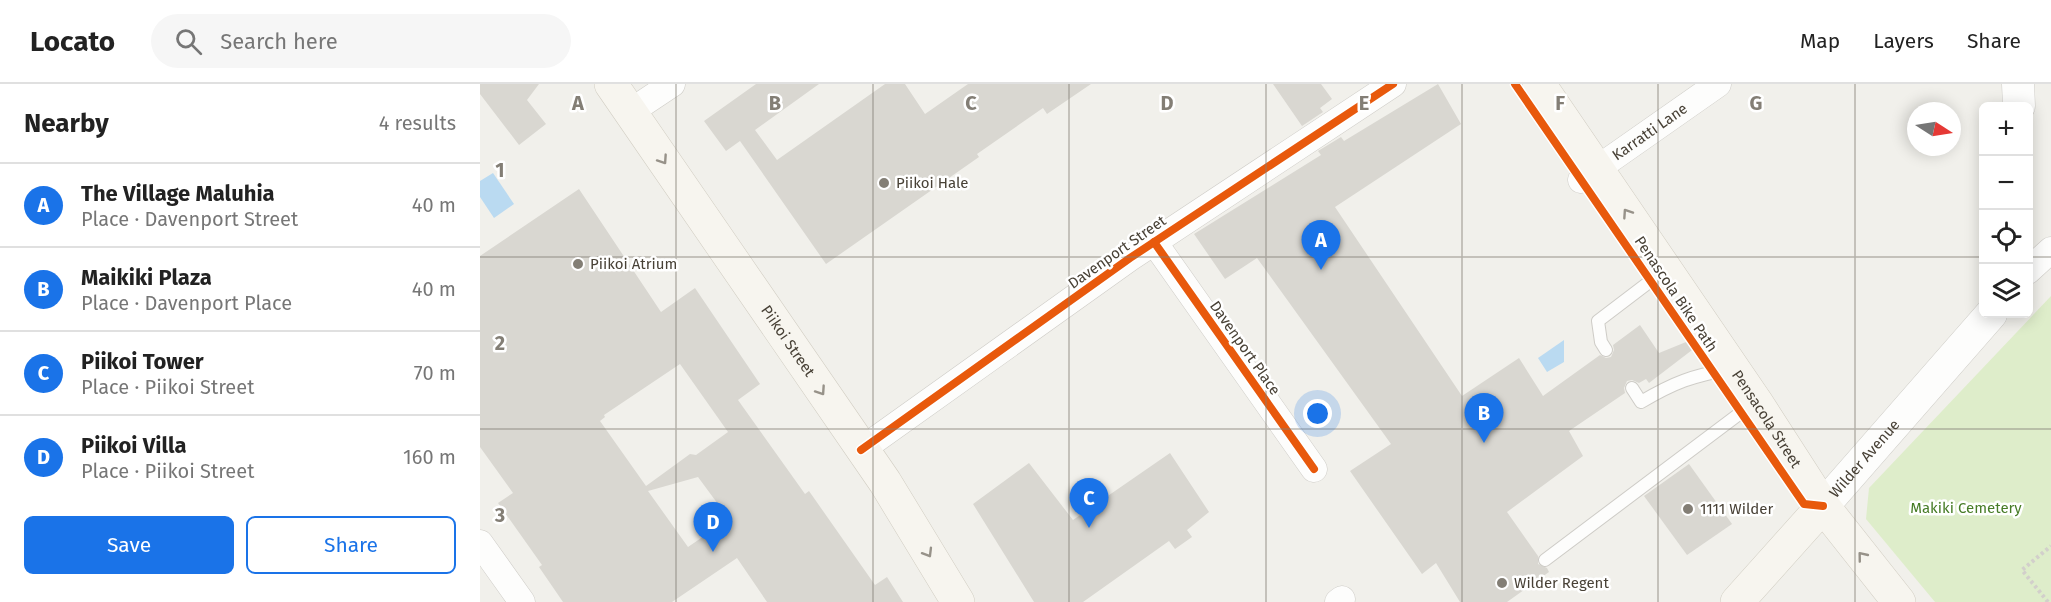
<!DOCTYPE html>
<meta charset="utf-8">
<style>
body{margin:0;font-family:"Fira Sans",sans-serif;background:#f6f6f6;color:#222}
.controls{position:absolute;right:18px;top:18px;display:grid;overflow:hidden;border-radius:9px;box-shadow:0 3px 15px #0003}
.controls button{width:54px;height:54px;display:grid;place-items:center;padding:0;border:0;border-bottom:2px solid #e0e0e0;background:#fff;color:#222;font:30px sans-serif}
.compass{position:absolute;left:1427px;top:18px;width:54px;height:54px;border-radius:50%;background:#fff;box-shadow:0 3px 15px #0003;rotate:102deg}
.you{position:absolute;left:838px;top:330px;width:21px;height:21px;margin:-15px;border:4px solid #fff;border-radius:50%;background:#1a73e8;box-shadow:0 0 0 9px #1a73e833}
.badge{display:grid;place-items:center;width:39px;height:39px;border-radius:50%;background:#1a73e8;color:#fff;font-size:20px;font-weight:700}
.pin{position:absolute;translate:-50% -50px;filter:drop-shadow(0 2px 3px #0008)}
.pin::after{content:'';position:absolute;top:32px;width:21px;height:18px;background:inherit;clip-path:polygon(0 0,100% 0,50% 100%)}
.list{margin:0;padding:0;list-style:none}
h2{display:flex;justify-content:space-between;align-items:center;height:78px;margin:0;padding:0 24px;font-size:26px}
h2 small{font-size:20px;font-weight:400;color:#767676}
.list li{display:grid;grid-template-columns:39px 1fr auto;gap:18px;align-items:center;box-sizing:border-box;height:84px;padding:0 24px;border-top:2px solid #e0e0e0}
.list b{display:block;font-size:22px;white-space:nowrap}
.list p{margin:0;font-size:20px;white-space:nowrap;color:#767676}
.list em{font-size:20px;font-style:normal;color:#767676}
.actions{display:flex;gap:12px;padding:18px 24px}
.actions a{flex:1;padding:14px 0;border:2px solid #1a73e8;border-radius:9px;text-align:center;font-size:21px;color:#1a73e8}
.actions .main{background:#1a73e8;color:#fff}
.icon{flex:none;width:33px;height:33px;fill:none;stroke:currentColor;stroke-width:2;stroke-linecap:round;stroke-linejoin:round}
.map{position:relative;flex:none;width:1571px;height:518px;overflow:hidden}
header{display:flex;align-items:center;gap:36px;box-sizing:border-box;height:84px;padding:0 30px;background:#fff;border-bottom:2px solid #e0e0e0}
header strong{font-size:28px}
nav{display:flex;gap:33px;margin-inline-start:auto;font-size:21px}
.search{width:420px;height:54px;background:#f6f6f6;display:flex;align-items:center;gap:15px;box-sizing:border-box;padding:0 21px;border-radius:33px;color:#767676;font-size:22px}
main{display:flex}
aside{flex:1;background:#fff}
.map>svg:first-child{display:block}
.green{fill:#deedca}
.water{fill:#badaf1}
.building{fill:#d9d7d1;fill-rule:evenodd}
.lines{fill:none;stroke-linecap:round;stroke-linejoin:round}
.service-casing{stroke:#ceccc7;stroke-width:14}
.minor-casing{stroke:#ceccc7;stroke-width:27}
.tertiary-casing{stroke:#ceccc7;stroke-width:33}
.secondary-casing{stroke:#d1cdc2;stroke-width:34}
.path{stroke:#d2cfcb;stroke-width:4;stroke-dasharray:3 3;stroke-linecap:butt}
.service{stroke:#fdfdfc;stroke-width:12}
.minor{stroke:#fdfdfc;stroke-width:26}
.tertiary{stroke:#fdfdfc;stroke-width:32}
.secondary{stroke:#f7f5ef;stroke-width:33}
.cycleway-casing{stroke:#fff;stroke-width:11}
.cycleway{stroke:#e8590c;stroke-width:8}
.oneway{stroke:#979289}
.grid{fill:none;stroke:#837e75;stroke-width:1.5;stroke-opacity:0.55}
.poi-dot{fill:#837e75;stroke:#fff;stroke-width:2}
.labels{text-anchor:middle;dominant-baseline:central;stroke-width:5;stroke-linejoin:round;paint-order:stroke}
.street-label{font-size:15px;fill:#484136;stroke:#fff}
.poi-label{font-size:15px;fill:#484136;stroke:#fff;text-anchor:start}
.park-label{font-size:15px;fill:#477c27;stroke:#fff}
.grid-label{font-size:20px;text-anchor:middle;font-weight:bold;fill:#837e75;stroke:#fff;stroke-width:5;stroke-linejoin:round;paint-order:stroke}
</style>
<header>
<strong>Locato</strong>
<div class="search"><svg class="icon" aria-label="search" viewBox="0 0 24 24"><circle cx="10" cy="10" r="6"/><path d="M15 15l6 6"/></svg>Search here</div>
<nav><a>Map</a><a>Layers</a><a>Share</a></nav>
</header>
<main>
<aside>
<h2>Nearby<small>4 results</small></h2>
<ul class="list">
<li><span class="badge">A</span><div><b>The Village Maluhia</b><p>Place · Davenport Street</p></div><em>40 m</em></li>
<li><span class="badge">B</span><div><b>Maikiki Plaza</b><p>Place · Davenport Place</p></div><em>40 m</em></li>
<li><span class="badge">C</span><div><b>Piikoi Tower</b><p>Place · Piikoi Street</p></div><em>70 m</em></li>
<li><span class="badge">D</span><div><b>Piikoi Villa</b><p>Place · Piikoi Street</p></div><em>160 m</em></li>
</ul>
<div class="actions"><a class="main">Save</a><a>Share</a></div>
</aside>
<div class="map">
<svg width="1571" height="518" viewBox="0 0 1571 518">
<rect width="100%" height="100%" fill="#f1f0eb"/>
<polygon class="green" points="1571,212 1571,518 1455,518 1386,435 1389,404"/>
<g class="water">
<polygon points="13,89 34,120 14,134 0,113 0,97"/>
<polygon points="1084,256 1084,278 1067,288 1058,274"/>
</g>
<g class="building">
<polygon points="0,0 59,0 47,16 66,40 39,61 0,10"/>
<polygon points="276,0 339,0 275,46 297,76 405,0 425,0 445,30 488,0 611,0 567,30 563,24 497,70 499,73 346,180 260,57 246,67 224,37"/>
<polygon points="793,0 841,0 852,15 840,24 843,28 822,42"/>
<polygon points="958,0 981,40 855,123 982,312 1039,274 1063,312 1120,271 1126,274 1131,273 1134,266 1133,261 1160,241 1179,269 1211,256 1216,263 1169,299 1166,295 1159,299 1152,296 1147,297 1144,304 1145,309 1089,347 1103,372 1027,428 1058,472 1058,480 1067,484 1069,488 1027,518 980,518 956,479 942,490 870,387 911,360 777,174 745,195 714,150 841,71 838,67 861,53 864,57"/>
<path d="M99 105 181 228 215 204 280 300 258 316 325 410 329 407 395 501 407 493 423 518H287L257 474 192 518H83L59 483 62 481 18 419 33 409 0 363V172ZM200 280 248 348 216 371 210 370 166 402 120 337 125 333 124 331ZM218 393 249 435 208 463 168 407Z"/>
<polygon points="690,369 729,428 707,446 712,453 695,465 689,457 603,518 554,518 493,420 549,379 593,436"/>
<polygon points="1209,380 1252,440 1207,471 1164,412"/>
</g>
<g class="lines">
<defs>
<g id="service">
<polyline points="1126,266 1121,258 1118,237 1185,186"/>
<path d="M1152 304 1161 318C1195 298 1212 292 1250 285"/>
<polyline points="1065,476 1275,318"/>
</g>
<g id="minor">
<polyline points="150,28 192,0"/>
<path id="s1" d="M1101 96 1238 0"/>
<polyline points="674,158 834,385"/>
<polyline points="1548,187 1571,166"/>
<polyline points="381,366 650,174 913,0"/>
<polyline points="0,459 42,518"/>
<polyline points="858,518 862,515"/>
</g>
<g id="tertiary">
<polyline points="1538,0 1539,22"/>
<path id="s2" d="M1343 422 1511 230"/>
</g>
<g id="secondary">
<path id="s3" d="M131 0 405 398 478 518"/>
<path id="s4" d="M1059 0 1276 318 1343 422 1419 518"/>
<polyline points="1257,518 1343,422"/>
</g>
</defs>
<use href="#service" class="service-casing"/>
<use href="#minor" class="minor-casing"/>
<use href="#tertiary" class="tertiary-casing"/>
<use href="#secondary" class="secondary-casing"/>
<polyline class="path" points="1568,518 1542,486 1571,462"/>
<use href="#service" class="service"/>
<use href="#minor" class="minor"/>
<use href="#tertiary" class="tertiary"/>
<use href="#secondary" class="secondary"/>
<defs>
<g id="cycleway">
<polyline points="1035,0 1324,420 1343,422"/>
<polyline points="674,158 834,385"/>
<polyline points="381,366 650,174 913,0"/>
</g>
</defs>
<use href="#cycleway" class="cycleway-casing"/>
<use href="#cycleway" class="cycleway"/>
</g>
<defs><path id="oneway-chevron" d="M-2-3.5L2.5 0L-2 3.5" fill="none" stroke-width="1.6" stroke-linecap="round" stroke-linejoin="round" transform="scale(1.5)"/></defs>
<g class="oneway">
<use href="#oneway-chevron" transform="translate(183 76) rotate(56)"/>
<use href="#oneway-chevron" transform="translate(1147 129) rotate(-124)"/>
<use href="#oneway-chevron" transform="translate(341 307) rotate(56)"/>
<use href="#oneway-chevron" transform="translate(448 469) rotate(59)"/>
<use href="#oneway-chevron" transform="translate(1382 472) rotate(-129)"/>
</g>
<path class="grid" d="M196 0V518M393 0V518M589 0V518M786 0V518M982 0V518M1178 0V518M1375 0V518M0 173H1504M1548 173H1571M0 345H1571"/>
<g class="poi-dot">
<circle cx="404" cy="99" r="6"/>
<circle cx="98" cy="180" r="6"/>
<circle cx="1208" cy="425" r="6"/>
<circle cx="1022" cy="499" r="6"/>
</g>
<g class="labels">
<g class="street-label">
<text stroke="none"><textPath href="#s1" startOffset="84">Karratti Lane</textPath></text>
<text transform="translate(637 168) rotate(-35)">Davenport Street</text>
<text transform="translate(1196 210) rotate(56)">Penascola Bike Path</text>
<text stroke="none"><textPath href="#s3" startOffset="312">Piikoi Street</textPath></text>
<text transform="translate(765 264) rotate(55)">Davenport Place</text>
<text stroke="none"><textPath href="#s4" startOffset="405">Pensacola Street</textPath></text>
<text stroke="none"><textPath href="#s2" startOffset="63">Wilder Avenue</textPath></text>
</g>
<g class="poi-label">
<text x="416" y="99">Piikoi Hale</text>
<text x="110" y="180">Piikoi Atrium</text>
<text x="1220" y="425">1111 Wilder</text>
<text x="1034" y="499">Wilder Regent</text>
</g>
<g class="park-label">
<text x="1486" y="424">Makiki Cemetery</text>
</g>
</g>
<g class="grid-label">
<text x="98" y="26">A</text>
<text x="295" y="26">B</text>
<text x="491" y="26">C</text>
<text x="687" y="26">D</text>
<text x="884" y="26">E</text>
<text x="1080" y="26">F</text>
<text x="1276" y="26">G</text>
<text x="20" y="93">1</text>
<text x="20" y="266">2</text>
<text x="20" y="438">3</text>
</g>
</svg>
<div class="controls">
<button>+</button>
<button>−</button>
<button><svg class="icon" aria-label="locate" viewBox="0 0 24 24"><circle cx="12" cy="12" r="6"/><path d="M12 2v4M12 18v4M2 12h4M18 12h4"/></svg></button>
<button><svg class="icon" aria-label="layers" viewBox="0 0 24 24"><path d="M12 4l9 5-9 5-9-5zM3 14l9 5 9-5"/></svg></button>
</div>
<svg class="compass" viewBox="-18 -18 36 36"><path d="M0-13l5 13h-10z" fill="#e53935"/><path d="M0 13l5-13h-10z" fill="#767676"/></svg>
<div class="you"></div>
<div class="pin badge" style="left:841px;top:186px">A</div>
<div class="pin badge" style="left:1004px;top:359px">B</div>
<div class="pin badge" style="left:609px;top:444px">C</div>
<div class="pin badge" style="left:233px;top:468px">D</div>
</div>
</main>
